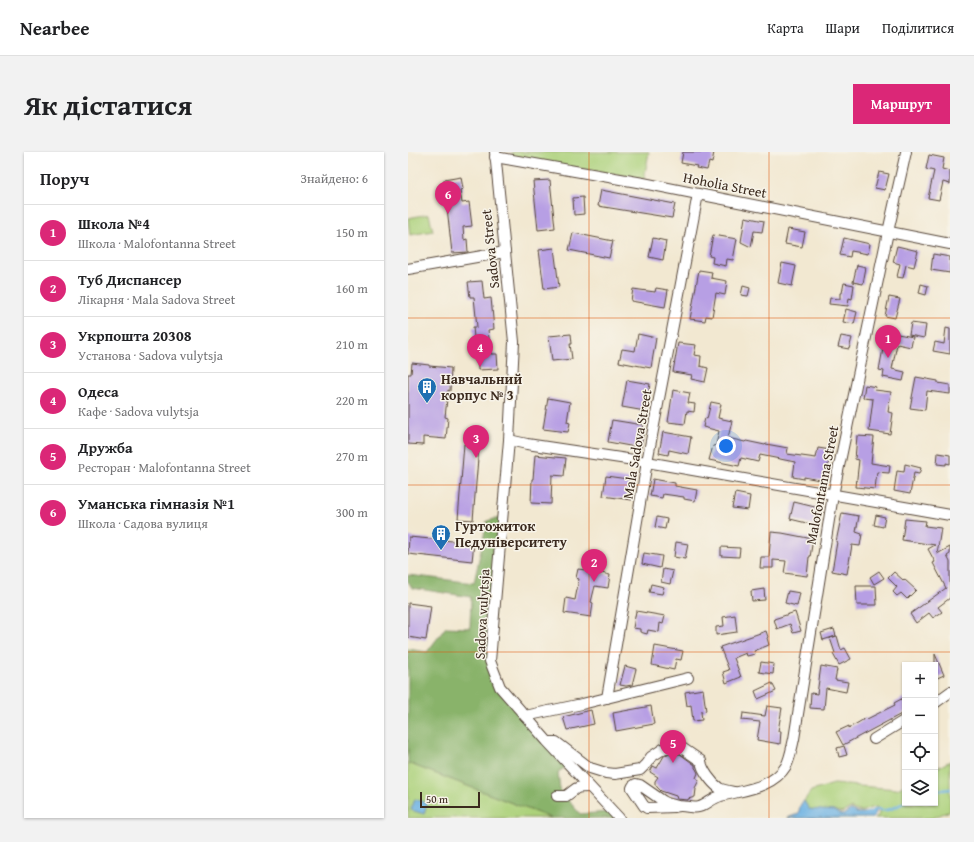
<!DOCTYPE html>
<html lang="uk">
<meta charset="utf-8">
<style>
body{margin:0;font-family:"Gentium Book Plus",serif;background:#f2f2f2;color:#202124}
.controls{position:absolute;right:12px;bottom:12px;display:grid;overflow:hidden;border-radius:0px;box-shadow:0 1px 3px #0004}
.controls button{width:36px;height:36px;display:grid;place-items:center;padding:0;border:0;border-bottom:1px solid #e0e0e0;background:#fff;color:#202124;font:20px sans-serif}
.scale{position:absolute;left:12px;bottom:10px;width:60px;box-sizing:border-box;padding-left:4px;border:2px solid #3b2a1e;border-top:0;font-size:11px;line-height:14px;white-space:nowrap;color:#3b2a1e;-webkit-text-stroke:3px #f7f3e8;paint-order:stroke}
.you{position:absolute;left:318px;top:294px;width:14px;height:14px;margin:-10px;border:3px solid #fff;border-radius:50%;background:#1a73e8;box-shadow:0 0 0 6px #1a73e833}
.badge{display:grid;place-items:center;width:26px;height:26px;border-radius:50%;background:#db2777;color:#fff;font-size:13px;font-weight:700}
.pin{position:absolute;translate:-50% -33px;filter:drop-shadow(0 1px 2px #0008)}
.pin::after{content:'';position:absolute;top:21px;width:14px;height:12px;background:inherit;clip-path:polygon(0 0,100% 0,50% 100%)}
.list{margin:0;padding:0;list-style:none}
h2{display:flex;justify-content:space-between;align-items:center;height:52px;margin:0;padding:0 16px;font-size:17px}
h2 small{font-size:13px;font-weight:400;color:#757577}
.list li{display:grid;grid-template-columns:26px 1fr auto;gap:12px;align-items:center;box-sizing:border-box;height:56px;padding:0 16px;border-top:1px solid #e0e0e0}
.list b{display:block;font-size:15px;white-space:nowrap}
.list p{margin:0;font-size:13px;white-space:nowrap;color:#757577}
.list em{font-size:13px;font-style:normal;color:#757577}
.icon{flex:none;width:22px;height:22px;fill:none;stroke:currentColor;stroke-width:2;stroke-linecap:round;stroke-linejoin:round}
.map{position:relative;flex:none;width:542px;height:666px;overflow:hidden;border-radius:0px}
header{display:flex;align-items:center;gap:24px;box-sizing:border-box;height:56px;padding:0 20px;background:#fff;border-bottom:1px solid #e0e0e0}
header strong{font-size:19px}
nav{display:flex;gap:22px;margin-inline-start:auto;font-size:14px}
.intro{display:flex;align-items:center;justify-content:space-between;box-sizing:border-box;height:96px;padding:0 24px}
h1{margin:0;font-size:28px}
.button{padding:10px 18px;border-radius:0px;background:#db2777;color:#fff;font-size:14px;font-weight:700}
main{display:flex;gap:24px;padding:0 24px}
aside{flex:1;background:#fff;border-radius:0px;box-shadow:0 1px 3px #0004}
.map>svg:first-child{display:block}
.green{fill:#acd17a;stroke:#747e4c}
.forest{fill:#89b36a;stroke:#626e44}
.water{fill:#6db2e3;stroke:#546e80}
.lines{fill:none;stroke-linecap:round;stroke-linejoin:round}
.stream{stroke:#6db2e3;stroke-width:2.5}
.building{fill:#b79fe4}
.minor-casing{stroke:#564639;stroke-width:12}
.minor{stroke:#fff;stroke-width:10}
.grid{fill:none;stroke:#df570d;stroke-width:1;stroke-opacity:0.55}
.labels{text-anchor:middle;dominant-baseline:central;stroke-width:3;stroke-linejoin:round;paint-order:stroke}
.street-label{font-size:14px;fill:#3b2a1e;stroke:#f7f3e8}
.poi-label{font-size:14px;font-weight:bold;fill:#3b2a1e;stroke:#f7f3e8;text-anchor:start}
</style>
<header>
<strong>Nearbee</strong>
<nav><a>Карта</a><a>Шари</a><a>Поділитися</a></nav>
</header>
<div class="intro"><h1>Як дістатися</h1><a class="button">Маршрут</a></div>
<main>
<aside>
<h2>Поруч<small>Знайдено: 6</small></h2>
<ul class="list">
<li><span class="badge">1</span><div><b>Школа №4</b><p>Школа · Malofontanna Street</p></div><em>150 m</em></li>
<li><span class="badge">2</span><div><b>Туб Диспансер</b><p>Лікарня · Mala Sadova Street</p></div><em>160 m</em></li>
<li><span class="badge">3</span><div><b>Укрпошта 20308</b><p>Установа · Sadova vulytsja</p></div><em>210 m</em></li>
<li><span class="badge">4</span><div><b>Одеса</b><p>Кафе · Sadova vulytsja</p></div><em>220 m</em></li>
<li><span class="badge">5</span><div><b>Дружба</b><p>Ресторан · Malofontanna Street</p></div><em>270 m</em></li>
<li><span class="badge">6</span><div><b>Уманська гімназія №1</b><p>Школа · Садова вулиця</p></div><em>300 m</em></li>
</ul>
</aside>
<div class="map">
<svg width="542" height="666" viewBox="0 0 542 666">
<rect width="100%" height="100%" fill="#f7f3e8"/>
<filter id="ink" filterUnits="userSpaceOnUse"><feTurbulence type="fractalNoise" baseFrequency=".025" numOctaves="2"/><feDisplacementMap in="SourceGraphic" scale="8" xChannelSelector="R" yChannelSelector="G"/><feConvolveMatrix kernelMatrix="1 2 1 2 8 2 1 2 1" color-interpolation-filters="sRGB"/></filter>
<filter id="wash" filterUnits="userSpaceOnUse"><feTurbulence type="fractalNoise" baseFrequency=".012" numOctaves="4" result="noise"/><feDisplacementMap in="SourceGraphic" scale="16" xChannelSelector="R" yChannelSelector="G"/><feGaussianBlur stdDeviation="0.9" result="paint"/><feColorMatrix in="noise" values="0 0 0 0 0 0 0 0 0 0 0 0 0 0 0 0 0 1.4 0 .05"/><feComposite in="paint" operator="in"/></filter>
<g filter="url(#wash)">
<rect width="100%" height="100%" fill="#f2e8d1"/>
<g class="green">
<polygon points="104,0 241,0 236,27 104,6"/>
<polygon points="21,62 25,79 2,83 0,66"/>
<path d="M542 609V659L524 666H467L471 662 470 656 468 655C455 657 456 663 442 656L434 661 427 659 401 658 396 649 403 639 426 632 489 637 497 633V651H527V617Z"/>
<polygon points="0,611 143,666 0,666"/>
</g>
<polygon class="forest" points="94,365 82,509 92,535 161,613 150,620 152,637 153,640 172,662 205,660 211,666 143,666 0,611 0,497 19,500 38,475 62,476 63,445 4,436 0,429 0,423 66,431 79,369"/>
<g class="water">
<polygon points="7,647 19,651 16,662 3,658"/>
<path d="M396 649 401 657 427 659 431 662 435 663 442 658H443L449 661H462L466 657H470L465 666H379L390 662C392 657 391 652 396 649Z"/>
</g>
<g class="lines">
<g class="stream">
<polyline points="527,639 542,637"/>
<path d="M455 663 470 657C479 661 489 654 497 650"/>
</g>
</g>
<g id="blocks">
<g class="building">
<polygon points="275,0 306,0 304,11 301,10 299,18 288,16 289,14 273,11"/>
<polygon points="521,3 536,6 534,17 542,19 542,32 535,30 531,48 520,46 526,19 518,17"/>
<polygon points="471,20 481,22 477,38 467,36"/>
<polygon points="53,25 55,37 52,38 54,51 61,50 64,74 55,75 56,88 59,87 60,100 44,101 36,28"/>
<polygon points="142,28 147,76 130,78 125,29"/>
<polygon points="193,38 267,52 264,66 190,54"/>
<polygon points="175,45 176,62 166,63 165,46"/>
<polygon points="337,65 356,69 354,80 346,79 343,95 333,90"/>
<polygon points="380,77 397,80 394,95 377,92"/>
<polygon points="165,81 205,89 201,106 161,98"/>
<polygon points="305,83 329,87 325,108 319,107 318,114 304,111 305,105 301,104"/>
<polygon points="245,86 258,89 255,108 241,105"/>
<polygon points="436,86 462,92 460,102 443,99 442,105 432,103"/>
<polygon points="489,94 510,99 506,115 498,113 495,126 489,125 492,112 485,110"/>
<polygon points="146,96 151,135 136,137 131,98"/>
<polygon points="525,102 542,105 542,121 523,118"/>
<polygon points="374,111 388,114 384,134 370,131"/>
<polygon points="449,113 458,115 455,132 445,130"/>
<polygon points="291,118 304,120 303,126 319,129 317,143 308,141 304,165 298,164 297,169 282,167"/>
<polygon points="74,129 76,147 83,146 86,177 80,178 83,202 89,202 90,217 70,218 69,196 67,196 65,175 69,175 66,145 62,145 60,130"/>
<polygon points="436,131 446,133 444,147 441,146 440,154 421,152 422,146 432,147 432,141 434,141"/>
<polygon points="513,132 520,134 518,143 511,141"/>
<polygon points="335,134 342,136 340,144 333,143"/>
<polygon points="248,136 260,138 257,155 223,149 225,137 247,140"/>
<polygon points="481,145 492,147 487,166 477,164"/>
<polygon points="438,157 449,160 446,172 435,170"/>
<polygon points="503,171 518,173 516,186 501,183"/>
<polygon points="538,176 542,177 542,202 525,199 527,190 536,192"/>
<polygon points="485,181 505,185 503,195 489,192 484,217 497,220 495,229 475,225 476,219 471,218 477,186 484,187"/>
<polygon points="163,182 164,192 162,192 164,207 144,209 141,184"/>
<polygon points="230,182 248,186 243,216 211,210 214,197 227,199"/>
<polygon points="433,184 444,186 441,197 430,195"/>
<polygon points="270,191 288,193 286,203 293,204 292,214 300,216 297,230 283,227 284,223 265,220"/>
<polygon points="4,211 21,213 21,214 43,216 42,239 40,238 37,265 40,266 38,287 15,285 15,293 0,292 0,222 3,222"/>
<polygon points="508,225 530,229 530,231 542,233 542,242 519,239 517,258 502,256"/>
<polygon points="219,228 242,232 237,259 214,255"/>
<polygon points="457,233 468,235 467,238 483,240 480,260 485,261 482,282 461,279 465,247 455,246"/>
<polygon points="265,238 282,241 280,251 287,252 286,260 279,259 277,272 260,270"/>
<polygon points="140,246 162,250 159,270 162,271 160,280 135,277"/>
<polygon points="303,250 313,252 310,266 324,269 320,286 337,290 338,289 357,293 358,292 380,296 379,302 408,306 410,296 423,298 417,329 396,325 396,327 385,325 387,310 352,303 350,310 333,306 331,314 301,308 305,294 308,293 311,279 295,275 297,266 299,267"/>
<polygon points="204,268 235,273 234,276 236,277 233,296 200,290"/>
<polygon points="255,280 283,285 280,302 261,298 260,303 251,301"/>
<polygon points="449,284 466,285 463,311 482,314 481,321 469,320 467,337 448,335 451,308 447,307"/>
<polygon points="56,292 71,294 65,368 50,367"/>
<polygon points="530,301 542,303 542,312 538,311 538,313 529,312"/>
<polygon points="127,303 158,306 156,324 144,323 143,352 123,351 124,327 125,327"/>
<polygon points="497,312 513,316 511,322 506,321 502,342 486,339 489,319 496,320"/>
<polygon points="198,324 227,328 224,348 195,344"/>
<polygon points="245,327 267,331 267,334 289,338 287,349 276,347 276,345 255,342 254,346 242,344"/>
<polygon points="327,341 342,344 340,358 324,356"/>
<polygon points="386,350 411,356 407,373 382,367"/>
<polygon points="434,361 451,364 448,380 454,382 452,394 444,393 439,422 424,419 429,390 428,390"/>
<polygon points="468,363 477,365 475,375 466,373"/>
<polygon points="249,365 259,367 257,377 247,375"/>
<polygon points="497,367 518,369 517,374 533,376 529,402 542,395 542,402 539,404 542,410 542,446 530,455 534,460 525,466 521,461 508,471 502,462 538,436 525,411 527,410 520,397 527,393 494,388"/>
<polygon points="363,380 374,381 405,387 402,405 401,405 399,424 376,421 378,409 365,408 365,416 352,416 353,405 361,405"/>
<polygon points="1,385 66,391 64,409 0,402"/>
<polygon points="268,390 280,392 277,407 266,405"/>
<polygon points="313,395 332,396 331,405 313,404"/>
<polygon points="236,401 254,404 252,416 234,412"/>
<polygon points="180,404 191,406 189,420 202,423 200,436 187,434 183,450 185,451 183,465 156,461 158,446 167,448 171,427 168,426 170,417 177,418"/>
<polygon points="255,417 265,419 262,432 253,430"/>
<polygon points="471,419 476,426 466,432 462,425"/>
<polygon points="486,420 495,428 496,427 508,438 499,447 493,441 489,444 485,440 489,435 480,426"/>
<polygon points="243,432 256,435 254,442 241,440"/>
<polygon points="448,434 468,434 469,453 449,453"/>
<polygon points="356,437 357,448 344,449 343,439"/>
<polygon points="380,439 392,441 389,454 377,451"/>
<polygon points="0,451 23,454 18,488 0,485"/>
<polygon points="228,459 257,464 255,472 252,471 251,480 240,478 239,482 232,480 232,477 225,476"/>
<polygon points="387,460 393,479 385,481 382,472 369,477 366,467"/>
<polygon points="327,463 329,480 308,483 308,475 316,474 315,465"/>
<polygon points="426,477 428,484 415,488 413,481"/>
<polygon points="358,479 360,485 359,486 361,493 346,499 347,502 339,504 338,501 326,506 333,525 318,531 315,520 321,518 312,495"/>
<polygon points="429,484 433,498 437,496 443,507 431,513 425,502 427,501 422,486"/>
<polygon points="247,494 275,499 273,508 268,507 266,518 244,513"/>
<polygon points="527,502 536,523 527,527"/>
<polygon points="353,510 366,512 365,522 351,520"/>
<polygon points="217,514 228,517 224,533 218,534 212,533"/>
<polygon points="413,514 429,517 427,528 440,530 438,540 418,536 416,557 402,556 403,541 409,542"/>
<polygon points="364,531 368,539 350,547 347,539"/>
<polygon points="295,537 298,559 293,560 294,568 285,569 283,553 279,554 277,540"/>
<polygon points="497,545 497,560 435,593 428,580 441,574 441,576 458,566 459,567 487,553 486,551"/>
<polygon points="243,554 246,572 208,579 205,561"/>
<polygon points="359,554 374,556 370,579 373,579 372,592 349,588 352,570 334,568 335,561 357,564"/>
<polygon points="183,558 186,572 159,578 155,565"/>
<polygon points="436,594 439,603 431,605 429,596"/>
<polygon points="259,602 272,602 287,613 287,616 288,617 290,621 288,626 291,628 287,636 288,637 287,645 280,647 280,648 269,647 268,644 253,639 249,635 247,632 247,629 250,625 242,620 245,614 249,616 256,604"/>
</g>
</g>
</g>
<g filter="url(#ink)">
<use href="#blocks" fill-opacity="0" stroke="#564639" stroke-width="1"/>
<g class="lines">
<defs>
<g id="minor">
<polyline points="87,0 106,190 101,288 82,509 92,535 139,589 211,666"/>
<polyline points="87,5 235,31 290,42 542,92"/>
<polyline points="0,117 97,100"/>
<polyline points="101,288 119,292 239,310 542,363"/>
<polyline points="199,546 239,310 290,42"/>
<polyline points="527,551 542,540"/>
<polyline points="117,564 174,552 280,526"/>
<polyline points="466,587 497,568"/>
<path d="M143 590H148L182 616 198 621 207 622 232 618 238 612 243 605 255 597 258 596H274L293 609C294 618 304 631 311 636 315 638 321 639 326 640"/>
<path d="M149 644H158C170 636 165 635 181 635"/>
<path d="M270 654 259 651 255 649 232 633 228 632 225 634 224 636 236 654 239 656 267 655C275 652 283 657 291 655 299 653 304 646 313 644 335 638 365 636 378 614 382 607 384 595 386 587L425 343 480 80 498 0"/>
</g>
</defs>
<use href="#minor" class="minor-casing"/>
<use href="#minor" class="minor"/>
</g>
</g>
<path class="grid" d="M181 0V666M361 0V666M0 166H542M0 333H542M0 500H542"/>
<defs>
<symbol id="building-pin" viewBox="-11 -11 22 30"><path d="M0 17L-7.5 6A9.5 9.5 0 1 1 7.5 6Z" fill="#1f6fb2" stroke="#f7f3e8"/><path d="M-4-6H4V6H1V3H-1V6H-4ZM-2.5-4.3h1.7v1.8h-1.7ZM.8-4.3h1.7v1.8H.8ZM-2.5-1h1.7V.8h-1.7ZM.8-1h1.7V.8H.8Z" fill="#fff"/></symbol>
</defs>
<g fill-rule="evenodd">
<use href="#building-pin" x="8" y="224" width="22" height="30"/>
<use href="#building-pin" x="22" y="371" width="22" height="30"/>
</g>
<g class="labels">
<g class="street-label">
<text transform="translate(317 33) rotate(11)">Hoholia Street</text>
<text transform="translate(82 97) rotate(-96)">Sadova Street</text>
<text transform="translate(229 292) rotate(-80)">Mala Sadova Street</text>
<text transform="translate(414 333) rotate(-79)">Malofontanna Street</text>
<text transform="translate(74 462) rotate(-87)">Sadova vulytsja</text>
</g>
<g class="poi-label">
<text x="33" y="227">Навчальний<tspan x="33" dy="16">корпус № 3</tspan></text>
<text x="47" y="374">Гуртожиток<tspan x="47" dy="16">Педуніверситету</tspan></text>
</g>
</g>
</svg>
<div class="controls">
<button>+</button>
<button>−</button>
<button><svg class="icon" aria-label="locate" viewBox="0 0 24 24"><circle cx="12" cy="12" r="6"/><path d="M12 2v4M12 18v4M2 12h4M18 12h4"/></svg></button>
<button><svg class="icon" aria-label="layers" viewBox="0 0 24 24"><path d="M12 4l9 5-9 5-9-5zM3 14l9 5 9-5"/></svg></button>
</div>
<div class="scale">50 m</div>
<div class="you"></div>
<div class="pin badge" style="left:480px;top:206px">1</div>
<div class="pin badge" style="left:186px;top:430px">2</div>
<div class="pin badge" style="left:68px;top:306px">3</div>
<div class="pin badge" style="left:72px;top:215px">4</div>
<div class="pin badge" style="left:265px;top:611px">5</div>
<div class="pin badge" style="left:40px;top:62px">6</div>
</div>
</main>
